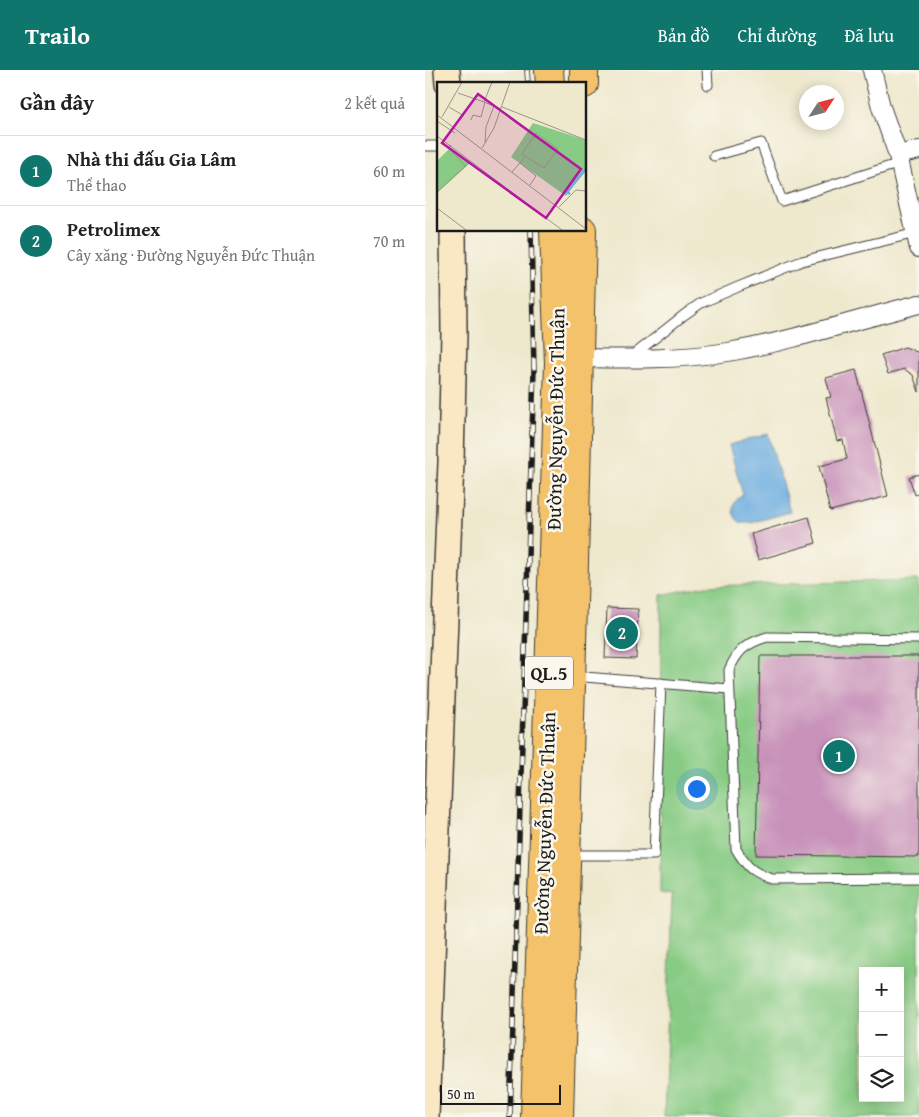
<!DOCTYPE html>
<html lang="vi">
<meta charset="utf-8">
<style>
body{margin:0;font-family:"Gentium Book Plus",serif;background:#f6f6f6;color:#222}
.controls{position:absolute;right:15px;bottom:15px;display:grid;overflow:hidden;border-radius:0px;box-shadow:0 2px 12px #0003}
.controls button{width:45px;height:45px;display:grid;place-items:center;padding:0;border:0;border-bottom:1px solid #e0e0e0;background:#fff;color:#222;font:25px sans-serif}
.compass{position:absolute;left:374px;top:15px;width:45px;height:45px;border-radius:50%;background:#fff;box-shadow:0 2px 12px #0003;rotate:54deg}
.scale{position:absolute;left:15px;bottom:12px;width:121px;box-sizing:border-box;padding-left:5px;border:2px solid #1c1c1c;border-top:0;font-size:14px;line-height:18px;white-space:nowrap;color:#1c1c1c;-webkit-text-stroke:4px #fbf7ec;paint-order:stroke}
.you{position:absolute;left:271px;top:718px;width:18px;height:18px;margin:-12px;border:4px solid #fff;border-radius:50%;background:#1a73e8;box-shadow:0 0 0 8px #1a73e833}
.badge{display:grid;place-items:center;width:32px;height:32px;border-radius:50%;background:#0f766e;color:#fff;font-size:16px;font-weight:700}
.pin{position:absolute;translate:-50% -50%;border:2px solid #fff;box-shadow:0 1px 5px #0006}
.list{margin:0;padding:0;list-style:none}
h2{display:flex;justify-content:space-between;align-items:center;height:65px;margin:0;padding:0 20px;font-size:21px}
h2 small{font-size:16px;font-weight:400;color:#767676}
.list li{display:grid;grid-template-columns:32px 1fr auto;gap:15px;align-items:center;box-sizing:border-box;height:70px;padding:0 20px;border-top:1px solid #e0e0e0}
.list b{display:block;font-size:19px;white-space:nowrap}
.list p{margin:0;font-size:16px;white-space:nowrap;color:#767676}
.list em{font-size:16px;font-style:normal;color:#767676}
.icon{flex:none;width:28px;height:28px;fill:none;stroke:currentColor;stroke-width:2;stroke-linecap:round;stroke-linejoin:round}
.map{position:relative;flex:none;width:494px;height:1047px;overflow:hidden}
header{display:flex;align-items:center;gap:30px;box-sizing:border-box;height:70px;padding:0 25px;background:#0f766e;color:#fff}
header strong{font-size:24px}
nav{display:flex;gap:28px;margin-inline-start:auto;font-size:18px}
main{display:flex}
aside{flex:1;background:#fff}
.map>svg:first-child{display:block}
.green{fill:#87cb84;stroke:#527450;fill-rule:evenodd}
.water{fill:#6dade0;stroke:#44647e}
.building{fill:#c791b9}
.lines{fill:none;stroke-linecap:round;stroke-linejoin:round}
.lane-casing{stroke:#3c3b37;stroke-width:11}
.street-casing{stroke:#3c3b37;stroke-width:20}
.secondary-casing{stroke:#3c3b37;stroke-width:28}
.highway-casing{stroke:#3c3b37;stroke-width:30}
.lane{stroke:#fff;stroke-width:9}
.street{stroke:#fff;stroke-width:18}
.secondary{stroke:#fae7c3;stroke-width:25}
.highway{stroke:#f3c26a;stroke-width:28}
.rail-casing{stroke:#1c1c1c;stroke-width:5.5}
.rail{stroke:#fbf7ec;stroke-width:4;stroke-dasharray:11;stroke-linecap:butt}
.labels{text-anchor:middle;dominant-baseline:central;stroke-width:5;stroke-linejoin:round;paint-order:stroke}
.shield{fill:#fbf7ec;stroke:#5f5e5a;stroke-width:1}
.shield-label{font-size:19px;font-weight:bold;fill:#1c1c1c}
.street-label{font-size:20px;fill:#1c1c1c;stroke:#fbf7ec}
.inset-river{fill:none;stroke:#6dade0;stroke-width:2.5}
.inset-road{fill:none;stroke:#9a9686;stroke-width:1}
.view{fill:#b5179e;fill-opacity:0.15;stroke:#b5179e;stroke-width:2.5}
.inset-edge{fill:none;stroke:#1c1c1c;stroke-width:2.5}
</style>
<header>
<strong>Trailo</strong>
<nav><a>Bản đồ</a><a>Chỉ đường</a><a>Đã lưu</a></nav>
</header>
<main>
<aside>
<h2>Gần đây<small>2 kết quả</small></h2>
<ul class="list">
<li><span class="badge">1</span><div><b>Nhà thi đấu Gia Lâm</b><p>Thể thao</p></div><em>60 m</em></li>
<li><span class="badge">2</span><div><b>Petrolimex</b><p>Cây xăng · Đường Nguyễn Đức Thuận</p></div><em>70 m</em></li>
</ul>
</aside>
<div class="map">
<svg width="494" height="1047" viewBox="0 0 494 1047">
<rect width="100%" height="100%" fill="#fbf7ec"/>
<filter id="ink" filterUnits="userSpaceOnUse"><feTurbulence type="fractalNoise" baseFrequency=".02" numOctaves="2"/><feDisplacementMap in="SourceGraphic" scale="10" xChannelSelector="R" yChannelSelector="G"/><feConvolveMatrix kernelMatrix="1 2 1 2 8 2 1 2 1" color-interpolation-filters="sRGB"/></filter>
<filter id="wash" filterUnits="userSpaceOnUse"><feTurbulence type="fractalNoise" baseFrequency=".0096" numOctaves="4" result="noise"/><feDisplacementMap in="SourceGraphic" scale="20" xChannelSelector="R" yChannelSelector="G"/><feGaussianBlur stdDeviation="1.12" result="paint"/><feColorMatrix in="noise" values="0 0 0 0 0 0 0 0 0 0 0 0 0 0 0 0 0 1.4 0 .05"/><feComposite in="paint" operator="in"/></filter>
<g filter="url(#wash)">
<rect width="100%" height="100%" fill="#eee8cd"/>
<path class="green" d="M494 510V1047H239L247 825 235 823 236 525 281 516ZM438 901H475V1028H438Z"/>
<path class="water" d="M343 364 365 442 326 453H316C304 444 306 432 318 425L304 375Z"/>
<g id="blocks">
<g class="building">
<polygon points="480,277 494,283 494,322 488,305 479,299 463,304 456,285"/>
<polygon points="431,300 463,426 405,441 394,396 422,389 418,370 412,371 401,328 406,327 401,308"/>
<polygon points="494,404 494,423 490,425 484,407"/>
<polygon points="384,447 391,473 333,490 326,464"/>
<polygon points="182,538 213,539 211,589 180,588"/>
<polygon points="335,586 494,586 494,787 331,785"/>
</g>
</g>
</g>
<g filter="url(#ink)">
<use href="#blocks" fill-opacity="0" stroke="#3c3b37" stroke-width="1"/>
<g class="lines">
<defs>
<g id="lane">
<polyline points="282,0 283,15"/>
<polyline points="0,76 14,76"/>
<polyline points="289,86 336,73 357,131 475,93"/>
<polyline points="206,287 259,245 276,233 313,217 377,191 491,163"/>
<path d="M494 569 342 567C320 574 313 580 304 600L311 779C322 797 326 802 347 809L494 808"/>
<polyline points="148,606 304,619"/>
<polyline points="144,785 229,785 236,613"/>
</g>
<g id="street">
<polyline points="447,0 456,37 473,85"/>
<polyline points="494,80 473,85 494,178"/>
<path d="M155 288C204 289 254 290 303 282 367 271 431 250 494 234"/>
</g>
<g id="secondary">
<polyline points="22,0 23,14"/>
<polyline points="1,1047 26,392 29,264 28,160"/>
</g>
<g id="highway">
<polyline points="124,0 125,14"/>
<polyline points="159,14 159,0"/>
<polyline points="110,1047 134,293 129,160"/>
<path d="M134 1047C141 751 152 456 157 160"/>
</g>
</defs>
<use href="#lane" class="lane-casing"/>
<use href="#street" class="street-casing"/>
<use href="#secondary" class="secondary-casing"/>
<use href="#highway" class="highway-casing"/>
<use href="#lane" class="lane"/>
<use href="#street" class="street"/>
<use href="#secondary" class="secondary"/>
<use href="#highway" class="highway"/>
<defs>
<g id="rail">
<polyline points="102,0 103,14"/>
<polyline points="85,1047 109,300 106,160"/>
</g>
</defs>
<use href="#rail" class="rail-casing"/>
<use href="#rail" class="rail"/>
</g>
</g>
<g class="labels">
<rect class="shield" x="100" y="586.5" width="48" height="33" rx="4"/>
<g class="shield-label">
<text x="124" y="603">QL.5</text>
</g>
<g class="street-label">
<text transform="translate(130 349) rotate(-89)">Đường Nguyễn Đức Thuận</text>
<text transform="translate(119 753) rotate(-88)">Đường Nguyễn Đức Thuận</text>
</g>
</g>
<g transform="translate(12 12)">
<rect width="149" height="149" fill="#eee8cd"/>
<path d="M96 41 149 58V87L129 114 74 75ZM13 66 33 81 0 111V79Z" fill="#87cb84"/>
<path class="inset-river" d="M133 112 130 110 149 87"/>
<path class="inset-road" d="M55 0 47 20 64 27M21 11 47 20M12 25 27 34M65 25 149 58M0 33 149 147M5 35 25 0M34 38 36 33 44 35 48 20M0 39 18 51M99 51 121 67 107 86 85 72ZM0 54 125 148M48 60 49 45 57 24M14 63 12 66 28 84M45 66 57 46 73 0M83 81 99 94 93 103M75 90 88 75M0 110 32 81M122 125 139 108 149 109M0 126 29 148"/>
<path class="view" d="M41 12 144 87 109 136 5 61Z"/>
<rect width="149" height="149" class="inset-edge"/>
</g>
</svg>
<div class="controls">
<button>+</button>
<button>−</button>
<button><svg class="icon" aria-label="layers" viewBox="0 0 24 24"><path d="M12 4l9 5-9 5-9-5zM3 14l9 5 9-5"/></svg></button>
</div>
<svg class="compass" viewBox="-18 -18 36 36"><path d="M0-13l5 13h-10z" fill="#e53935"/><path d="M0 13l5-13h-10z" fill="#767676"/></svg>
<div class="scale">50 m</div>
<div class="you"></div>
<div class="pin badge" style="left:414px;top:686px">1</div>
<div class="pin badge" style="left:197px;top:563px">2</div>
</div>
</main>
